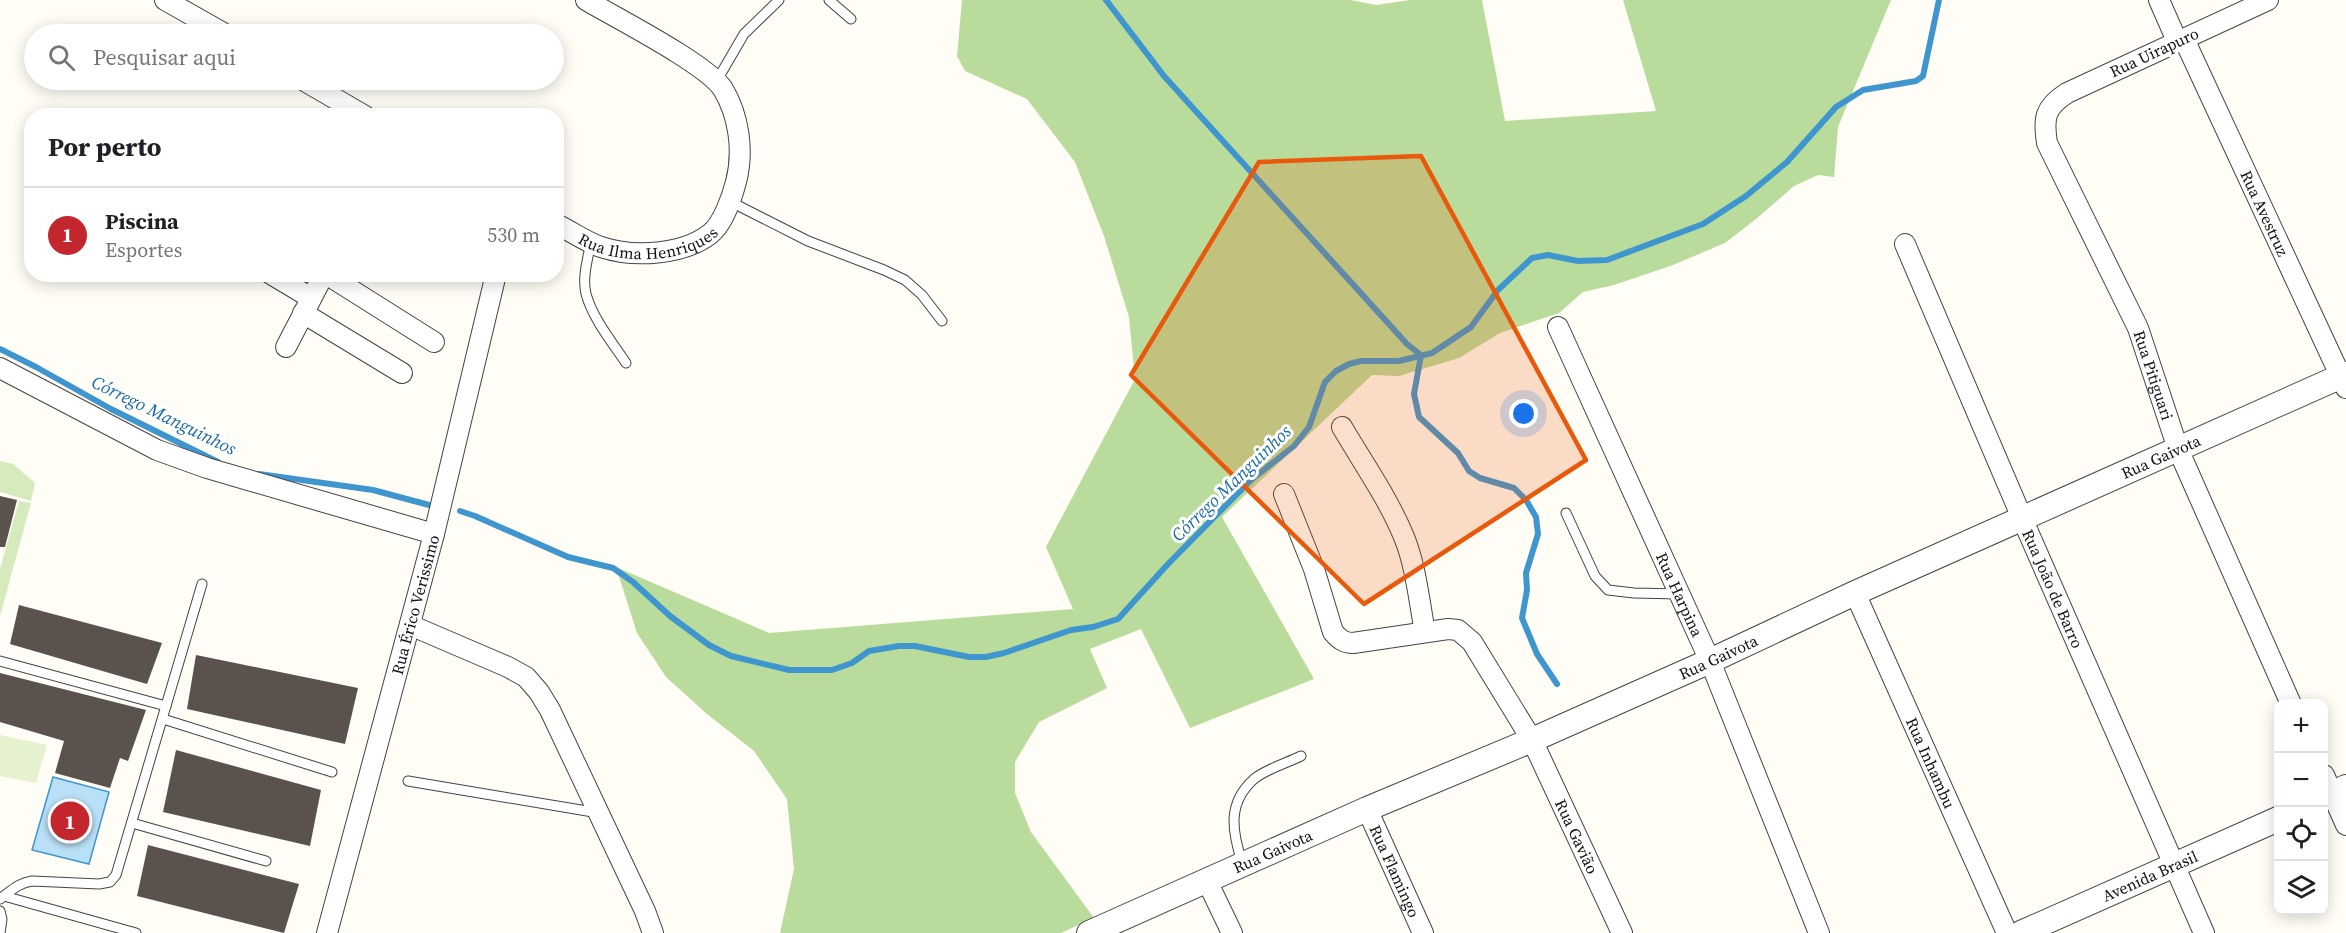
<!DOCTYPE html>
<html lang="pt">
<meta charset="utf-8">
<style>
body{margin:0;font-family:"Source Serif 4",serif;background:#f2f2f2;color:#202124}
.controls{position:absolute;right:18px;bottom:18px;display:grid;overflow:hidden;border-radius:12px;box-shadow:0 3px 15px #0003}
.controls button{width:54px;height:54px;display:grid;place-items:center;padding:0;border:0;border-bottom:2px solid #e0e0e0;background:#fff;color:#202124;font:30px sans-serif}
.you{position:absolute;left:1524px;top:414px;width:21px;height:21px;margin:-15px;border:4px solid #fff;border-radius:50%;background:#1a73e8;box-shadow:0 0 0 9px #1a73e833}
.badge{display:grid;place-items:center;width:39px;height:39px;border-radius:50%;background:#c4262e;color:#fff;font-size:20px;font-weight:700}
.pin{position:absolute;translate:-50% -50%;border:3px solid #fff;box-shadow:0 2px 6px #0006}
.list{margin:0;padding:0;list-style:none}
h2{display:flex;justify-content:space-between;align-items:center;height:78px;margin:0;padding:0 24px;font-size:26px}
h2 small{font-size:20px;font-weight:400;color:#757577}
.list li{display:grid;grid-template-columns:39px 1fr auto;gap:18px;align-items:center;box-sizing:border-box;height:96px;padding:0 24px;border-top:2px solid #e0e0e0}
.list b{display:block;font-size:22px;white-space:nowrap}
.list p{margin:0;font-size:20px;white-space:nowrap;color:#757577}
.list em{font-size:20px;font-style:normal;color:#757577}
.icon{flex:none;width:33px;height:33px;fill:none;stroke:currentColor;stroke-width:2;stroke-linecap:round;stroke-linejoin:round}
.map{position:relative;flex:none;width:2346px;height:933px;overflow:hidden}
.search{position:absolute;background:#fff;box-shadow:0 3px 15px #0003;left:24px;top:24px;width:540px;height:66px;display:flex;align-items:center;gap:15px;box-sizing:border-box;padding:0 21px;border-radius:33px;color:#757577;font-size:22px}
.panel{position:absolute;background:#fff;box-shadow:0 3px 15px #0003;left:24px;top:108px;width:540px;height:174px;border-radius:24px}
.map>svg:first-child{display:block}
.green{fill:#d5ebbd}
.forest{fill:#b9dc9c}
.pitch{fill:#e6f2cf}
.water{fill:#b9e0f7;stroke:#3f96cf;stroke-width:1.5}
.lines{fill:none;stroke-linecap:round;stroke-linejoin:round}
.stream{stroke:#3f96cf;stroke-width:6}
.building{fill:#5a524d}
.service-casing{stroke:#444;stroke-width:11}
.minor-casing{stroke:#444;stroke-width:22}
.tertiary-casing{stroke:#444;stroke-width:26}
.service{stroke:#fff;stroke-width:9}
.minor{stroke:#fff;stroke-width:20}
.tertiary{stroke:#fff;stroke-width:24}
.marked{fill:#e8590c;fill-opacity:0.2;stroke:#e8590c;stroke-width:4.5;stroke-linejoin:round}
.labels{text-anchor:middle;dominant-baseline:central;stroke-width:6;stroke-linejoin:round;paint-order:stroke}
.street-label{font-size:16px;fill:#111;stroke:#fff}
.water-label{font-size:18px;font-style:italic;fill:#1768a6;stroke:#fff}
</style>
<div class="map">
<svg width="2346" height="933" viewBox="0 0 2346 933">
<rect width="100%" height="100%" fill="#fffdf5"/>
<g class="green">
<polygon points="0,461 13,464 35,483 31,501 0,492"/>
<polygon points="19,501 31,503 0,616 0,569"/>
</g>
<polygon class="forest" points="962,0 1350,0 1376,5 1410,0 1482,0 1505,121 1656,111 1623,0 1891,0 1838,127 1834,177 1818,175 1794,186 1756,219 1725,243 1673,265 1614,285 1583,292 1559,313 1500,333 1459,358 1399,376 1372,375 1222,517 1314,679 1190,728 1141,629 1090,649 1107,688 1039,722 1015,762 1015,793 1031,832 1094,918 1061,933 780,933 794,869 787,799 754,751 707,714 666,677 637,633 616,567 769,633 1073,609 1046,547 1135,379 1129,317 1104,236 1075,162 1027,99 965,71 957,56"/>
<polygon class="pitch" points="0,735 47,745 36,783 0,776"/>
<polygon class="water" points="53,777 109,792 89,864 32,850"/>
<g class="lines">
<g class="stream">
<polyline points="1106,0 1164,76 1407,344 1421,355"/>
<polyline points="0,349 36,367 111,409 218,462"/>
<polyline points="1421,355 1414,394 1419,417 1458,453 1469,471 1480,478 1514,488 1526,500 1536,517 1538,534 1526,573 1527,590 1522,618 1537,654 1557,684"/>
<polyline points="259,474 373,490 429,505"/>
<polyline points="460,511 475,516 568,557 613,568 633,582 670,616 709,645 731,656 789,670 832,670 852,663 869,651 899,646 915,646 969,657 986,657 1004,653 1071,630 1093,627 1118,619 1168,564 1251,480 1294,446 1309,427 1325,382 1336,371 1349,364 1361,361 1399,361 1432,353 1471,327 1498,290 1532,258 1548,255 1578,261 1607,260 1703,224 1746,196 1787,162 1836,107 1863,90 1916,81 1923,76 1939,0"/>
</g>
</g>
<g class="building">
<polygon points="0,496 17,500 5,547 0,547"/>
<polygon points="19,605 162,643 147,684 10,644"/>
<polygon points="196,655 358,688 345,744 187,709"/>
<polygon points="0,673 146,710 128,761 120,758 110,788 55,773 64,741 0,722"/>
<polygon points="176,750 321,790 310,846 163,812"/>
<polygon points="148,845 299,884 284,933 137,896"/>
</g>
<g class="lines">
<defs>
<g id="service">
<polyline points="829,0 851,19"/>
<polyline points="716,82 744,34 779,0"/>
<polyline points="731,202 808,241 884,270 905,280 922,295 942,321"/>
<path d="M591 242C588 258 582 277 586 294 593 319 612 342 626 363"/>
<polyline points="1566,513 1595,576 1608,590 1634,593 1679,594"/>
<polyline points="0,661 166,706"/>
<polyline points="163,719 332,772"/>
<polyline points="408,781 599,813"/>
<polyline points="132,823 266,861"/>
<path d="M1242 862C1232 831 1227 803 1254 779 1266 769 1287 763 1301 756"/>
<polyline points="4,896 136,933"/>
<path d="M0 899C11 891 18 883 32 881L99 884 110 882 116 875 202 584"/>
<polyline points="0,911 2,919 0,933"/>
</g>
<g id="minor">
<polyline points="165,0 225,34"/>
<polyline points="2159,0 2177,41"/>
<path id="s1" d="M2268 0 2067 93C2045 107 2043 118 2047 143L2138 328 2178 449 2291 704"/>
<path id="s2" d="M2184 39 2346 388"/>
<polyline points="303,80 365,116"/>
<path id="s3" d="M556 224C571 231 586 242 601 247 634 258 683 255 710 234 723 224 732 197 736 182 744 151 739 116 723 89 707 64 616 18 586 0"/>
<path id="s4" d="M1905 244 2022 518 2204 933"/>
<polyline points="271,274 311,298"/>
<polyline points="326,274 434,342"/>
<polyline points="303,313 402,373"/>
<path id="s5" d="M1558 327 1710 661 1819 933"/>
<polyline points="286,347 324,274"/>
<polyline points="0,368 157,450 207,468 434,534"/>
<path d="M1342 427C1363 463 1388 498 1404 537 1416 566 1419 601 1425 632"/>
<path id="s6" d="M1284 494 1314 569 1333 632C1339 639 1344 643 1353 643L1448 629 1458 630 1472 642 1532 740 1622 933"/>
<path id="s7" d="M1855 593 2007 933"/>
<polyline points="410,625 508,667 526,677 539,692 550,710 645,911 653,933"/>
<polyline points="2324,775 2346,825"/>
<path id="s8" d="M1367 809 1423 933"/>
<polyline points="1207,881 1232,933"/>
<path id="s9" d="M327 933 434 534 496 274"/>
</g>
<g id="tertiary">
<polyline points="2324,797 2346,787"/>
<path id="s10" d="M1089 933 1367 809 1532 740 1710 661 1855 593 2346 374"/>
<path id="s11" d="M2021 933 2278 819"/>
</g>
</defs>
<use href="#service" class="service-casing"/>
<use href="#minor" class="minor-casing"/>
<use href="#tertiary" class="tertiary-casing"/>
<use href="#service" class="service"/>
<use href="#minor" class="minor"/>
<use href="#tertiary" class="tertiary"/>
</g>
<path class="marked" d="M1421 156 1586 460 1364 604 1131 375 1259 162Z"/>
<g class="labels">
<g class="street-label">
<text transform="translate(2154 52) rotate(-25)">Rua Uirapuro</text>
<text stroke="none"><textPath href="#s2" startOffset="192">Rua Avestruz</textPath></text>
<text stroke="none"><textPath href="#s3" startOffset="99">Rua Ilma Henriques</textPath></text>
<text stroke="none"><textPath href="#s1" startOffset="536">Rua Pitiguari</textPath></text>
<text stroke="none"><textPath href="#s10" startOffset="1173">Rua Gaivota</textPath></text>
<text stroke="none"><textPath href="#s4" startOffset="375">Rua João de Barro</textPath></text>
<text stroke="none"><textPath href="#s5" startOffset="294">Rua Harpina</textPath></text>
<text stroke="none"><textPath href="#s9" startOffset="340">Rua Érico Verissimo</textPath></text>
<text stroke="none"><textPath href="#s10" startOffset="687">Rua Gaivota</textPath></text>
<text stroke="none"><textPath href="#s7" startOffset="186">Rua Inhambu</textPath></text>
<text stroke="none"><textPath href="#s6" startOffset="516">Rua Gavião</textPath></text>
<text stroke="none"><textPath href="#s10" startOffset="201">Rua Gaivota</textPath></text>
<text stroke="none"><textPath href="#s8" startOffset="68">Rua Flamingo</textPath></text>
<text stroke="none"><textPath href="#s11" startOffset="141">Avenida Brasil</textPath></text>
</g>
<g class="water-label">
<text transform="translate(164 415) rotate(26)">Córrego Manguinhos</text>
<text transform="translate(1231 483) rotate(-44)">Córrego Manguinhos</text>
</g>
</g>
</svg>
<div class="controls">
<button>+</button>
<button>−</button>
<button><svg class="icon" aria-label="locate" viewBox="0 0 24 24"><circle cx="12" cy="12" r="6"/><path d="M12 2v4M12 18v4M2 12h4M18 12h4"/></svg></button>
<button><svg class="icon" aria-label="layers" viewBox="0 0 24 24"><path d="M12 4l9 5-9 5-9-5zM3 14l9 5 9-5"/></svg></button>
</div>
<div class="you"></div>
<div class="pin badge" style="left:70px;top:821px">1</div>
<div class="search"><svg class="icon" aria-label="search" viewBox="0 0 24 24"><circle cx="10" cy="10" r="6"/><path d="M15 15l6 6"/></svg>Pesquisar aqui</div>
<section class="panel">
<h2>Por perto<small></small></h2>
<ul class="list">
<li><span class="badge">1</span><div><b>Piscina</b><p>Esportes</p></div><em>530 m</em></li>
</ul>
</section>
</div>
